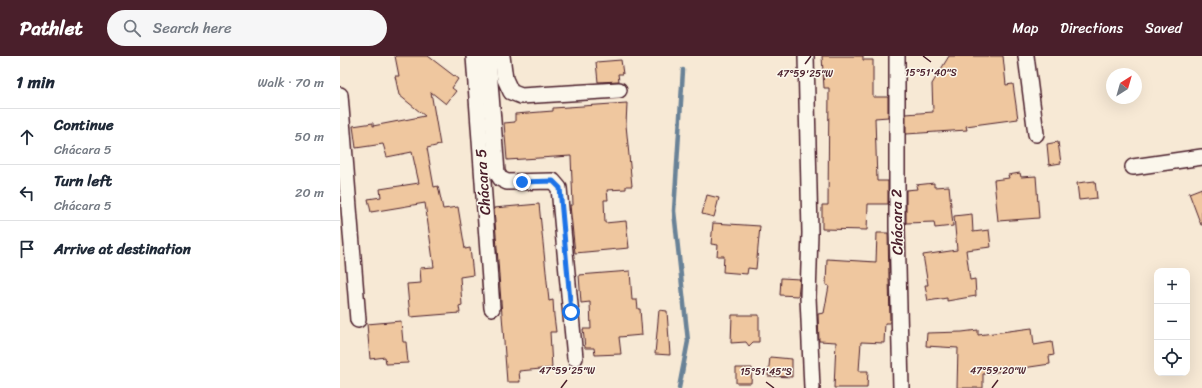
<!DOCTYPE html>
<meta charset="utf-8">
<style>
body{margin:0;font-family:Sriracha,sans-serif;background:#f6f6f7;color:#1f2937}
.controls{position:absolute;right:12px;bottom:12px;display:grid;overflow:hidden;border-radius:8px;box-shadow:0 4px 16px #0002}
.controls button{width:36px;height:36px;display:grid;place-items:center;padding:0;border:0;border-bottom:1px solid #e0e1e3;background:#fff;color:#1f2937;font:20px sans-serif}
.compass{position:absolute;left:766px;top:12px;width:36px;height:36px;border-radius:50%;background:#fff;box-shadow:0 4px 16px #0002;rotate:37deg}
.stop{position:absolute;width:12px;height:12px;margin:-9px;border:3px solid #1a73e8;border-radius:50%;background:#fff}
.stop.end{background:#1a73e8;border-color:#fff;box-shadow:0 1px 4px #0008}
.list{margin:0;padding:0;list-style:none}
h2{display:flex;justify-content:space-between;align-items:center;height:52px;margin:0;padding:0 16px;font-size:17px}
h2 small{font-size:13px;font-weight:400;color:#747a83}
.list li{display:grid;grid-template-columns:26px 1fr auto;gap:12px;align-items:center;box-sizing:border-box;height:56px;padding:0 16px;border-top:1px solid #e0e1e3}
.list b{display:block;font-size:15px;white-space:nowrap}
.list p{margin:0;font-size:13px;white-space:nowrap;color:#747a83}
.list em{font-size:13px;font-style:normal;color:#747a83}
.icon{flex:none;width:22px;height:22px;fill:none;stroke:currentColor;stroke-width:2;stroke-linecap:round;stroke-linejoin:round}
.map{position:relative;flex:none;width:862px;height:332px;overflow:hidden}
header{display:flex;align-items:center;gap:24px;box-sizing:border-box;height:56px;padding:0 20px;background:#4a1f2b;color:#fff}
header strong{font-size:19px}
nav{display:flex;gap:22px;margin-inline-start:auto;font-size:14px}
.search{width:280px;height:36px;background:#f6f6f7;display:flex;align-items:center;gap:10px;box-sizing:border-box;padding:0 14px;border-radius:22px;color:#747a83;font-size:15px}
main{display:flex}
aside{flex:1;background:#fff}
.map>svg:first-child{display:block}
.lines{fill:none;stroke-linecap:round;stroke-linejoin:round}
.stream{stroke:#698297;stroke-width:4.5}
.building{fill:#efc79f;stroke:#4a1f2b}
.street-casing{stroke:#4a1f2b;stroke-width:18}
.street{stroke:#fbf7ec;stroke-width:15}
.route{stroke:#1a73e8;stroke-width:5}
.ticks{fill:none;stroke:#4a1f2b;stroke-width:1.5}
.labels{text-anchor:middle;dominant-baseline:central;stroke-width:3;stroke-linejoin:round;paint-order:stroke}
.street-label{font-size:15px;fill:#4a1f2b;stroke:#fbf7ec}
.ticks-label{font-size:10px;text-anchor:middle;fill:#4a1f2b;stroke:#fbf7ec;stroke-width:3;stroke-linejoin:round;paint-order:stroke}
</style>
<header>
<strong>Pathlet</strong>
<div class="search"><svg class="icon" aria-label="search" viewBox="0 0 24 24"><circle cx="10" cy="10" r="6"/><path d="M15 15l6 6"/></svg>Search here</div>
<nav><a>Map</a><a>Directions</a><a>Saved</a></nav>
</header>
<main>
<aside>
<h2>1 min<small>Walk · 70 m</small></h2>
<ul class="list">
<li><svg class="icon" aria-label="ahead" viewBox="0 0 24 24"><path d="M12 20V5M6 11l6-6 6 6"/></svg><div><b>Continue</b><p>Chácara 5</p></div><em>50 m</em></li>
<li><svg class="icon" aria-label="left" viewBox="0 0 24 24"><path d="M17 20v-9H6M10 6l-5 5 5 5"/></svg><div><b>Turn left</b><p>Chácara 5</p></div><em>20 m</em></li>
<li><svg class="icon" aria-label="arrive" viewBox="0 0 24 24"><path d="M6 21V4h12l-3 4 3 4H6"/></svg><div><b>Arrive at destination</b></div></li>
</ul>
</aside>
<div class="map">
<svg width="862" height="332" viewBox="0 0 862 332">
<rect width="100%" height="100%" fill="#f7e9d5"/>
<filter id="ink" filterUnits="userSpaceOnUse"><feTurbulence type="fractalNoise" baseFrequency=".025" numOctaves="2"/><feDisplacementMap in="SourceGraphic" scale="8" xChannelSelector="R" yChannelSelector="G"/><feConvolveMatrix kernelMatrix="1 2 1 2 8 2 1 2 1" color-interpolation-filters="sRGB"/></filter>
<g filter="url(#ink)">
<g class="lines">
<polyline class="stream" points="339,332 348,285 334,155 343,14"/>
</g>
<g class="building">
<polygon points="55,0 88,0 118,23 112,32 116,35 106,48 91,36 100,89 87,92 94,131 98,130 103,153 118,151 125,193 130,192 133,219 120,221 122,249 119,250 120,257 70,261 67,228 81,227 80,212 94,211 85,147 31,156 28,143 41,141 40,133 79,127 72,96 47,101 43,88 16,92 13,70 33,67 33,70 85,60 59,39 55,20 59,20"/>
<polygon points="482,0 523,0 523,4 533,4 533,41 548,41 548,61 535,62 537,125 548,125 548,148 528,148 527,174 482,173 482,149 488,149 489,32 484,32"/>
<polygon points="609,0 663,0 666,29 673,28 678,63 626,70 627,74 566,78 566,58 593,56 592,28"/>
<polygon points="281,4 283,18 278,18 279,25 258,26 256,6"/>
<polygon points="287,47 286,69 292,130 286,130 286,133 267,134 268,144 264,144 265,167 286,165 289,192 235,197 230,149 233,149 231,100 167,104 164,67 175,66 175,58 213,55 213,52"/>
<polygon points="718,86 721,107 709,109 707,88"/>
<polygon points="680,117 681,121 696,120 699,162 658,165 654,124 669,122 668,119"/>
<polygon points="755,125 757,142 739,144 737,127"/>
<polygon points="594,127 594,131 609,130 613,170 595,172 594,166 566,167 566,134 577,133 576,129"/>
<polygon points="862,132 862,169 861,169 849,137"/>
<polygon points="367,139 379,142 374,161 362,158"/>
<polygon points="199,148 209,245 213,244 214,260 216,276 210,276 212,312 179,315 180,326 167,326 154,152"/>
<polygon points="632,158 633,176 649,174 651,191 626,194 630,224 635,223 636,240 607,245 607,242 588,245 585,229 588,229 583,199 617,194 614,160"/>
<polygon points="373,167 420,170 416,213 408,212 407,218 383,216 384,200 377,200 378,189 371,188"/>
<polygon points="537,177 548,177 550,267 545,267 544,287 521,286 519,315 528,315 527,332 494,332 496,286 479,285 478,258 484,257 489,230 486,229 487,203 536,206"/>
<polygon points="290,215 292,244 297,244 298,253 300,253 302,279 279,281 281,298 255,299 254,292 245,292 243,273 251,273 250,246 241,247 239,219"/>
<polygon points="441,222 460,223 458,240 440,239"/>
<polygon points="319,254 327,255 330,299 315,298"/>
<polygon points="392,259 419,259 419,286 413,286 409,290 406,286 391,287"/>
<polygon points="61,265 63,286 66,286 68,307 46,308 45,301 30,303 27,268"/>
<polygon points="692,272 694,289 712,286 714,299 709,300 710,308 643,318 643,332 617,332 618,292 586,290 587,277 622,276 638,274 638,279"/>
<polygon points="430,301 452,303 452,321 428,320"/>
<polygon points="396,312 412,312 411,327 396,327"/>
</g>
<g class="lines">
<defs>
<g id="street">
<polyline points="134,0 152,252"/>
<polyline points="148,0 157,117 161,123 167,126 213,125 219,132 235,302"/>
<polyline points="162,0 165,23 171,36 181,40 279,34"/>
<polyline points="466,0 470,177 468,241 472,332"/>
<polyline points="557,0 557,171 561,332"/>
<polyline points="686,0 696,78"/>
<polyline points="0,39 18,264"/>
<polyline points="793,111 862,101"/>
</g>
</defs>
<use href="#street" class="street-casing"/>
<use href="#street" class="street"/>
</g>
</g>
<g class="lines" filter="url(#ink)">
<polyline class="route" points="182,126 213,125 220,132 231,256"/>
</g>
<path class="ticks" d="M583 0 591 6M465 8 471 0M426 326 434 332M221 332 227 324M652 332 658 324"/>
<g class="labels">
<g class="street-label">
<text transform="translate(143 126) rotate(-94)">Chácara 5</text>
<text transform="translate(557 166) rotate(-91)">Chácara 2</text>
</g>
</g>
<g class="ticks-label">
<text x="591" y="20">15°51'40"S</text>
<text x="465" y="21">47°59'25"W</text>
<text x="227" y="318">47°59'25"W</text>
<text x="658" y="318">47°59'20"W</text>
<text x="426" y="319">15°51'45"S</text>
</g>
</svg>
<div class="controls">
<button>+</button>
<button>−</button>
<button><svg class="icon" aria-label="locate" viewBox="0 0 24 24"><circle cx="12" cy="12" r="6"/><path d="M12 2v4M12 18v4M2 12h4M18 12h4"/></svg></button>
</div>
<svg class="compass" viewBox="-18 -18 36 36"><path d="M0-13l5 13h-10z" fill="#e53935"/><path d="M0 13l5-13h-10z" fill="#747a83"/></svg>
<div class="stop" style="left:231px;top:256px"></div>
<div class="stop end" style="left:182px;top:126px"></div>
</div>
</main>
